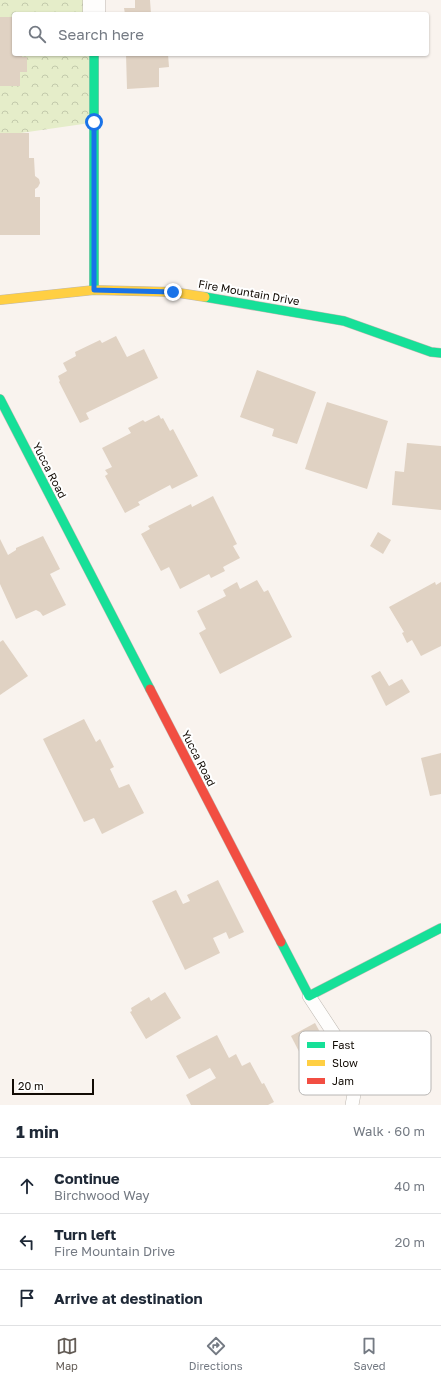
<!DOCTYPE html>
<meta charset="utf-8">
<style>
body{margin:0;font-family:"Golos Text",sans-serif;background:#f2f2f3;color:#1f2937}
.scale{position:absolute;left:12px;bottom:10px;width:82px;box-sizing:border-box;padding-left:4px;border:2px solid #120b04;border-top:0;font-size:11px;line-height:14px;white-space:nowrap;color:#120b04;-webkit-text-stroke:3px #fff;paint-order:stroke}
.stop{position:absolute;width:12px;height:12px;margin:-9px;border:3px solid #1a73e8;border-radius:50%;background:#fff}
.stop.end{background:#1a73e8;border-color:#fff;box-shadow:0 1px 4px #0008}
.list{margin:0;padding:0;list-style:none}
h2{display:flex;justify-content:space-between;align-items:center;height:52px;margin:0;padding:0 16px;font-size:17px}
h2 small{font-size:13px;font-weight:400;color:#747a83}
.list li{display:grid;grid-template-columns:26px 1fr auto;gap:12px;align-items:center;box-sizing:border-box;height:56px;padding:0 16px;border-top:1px solid #e0e1e3}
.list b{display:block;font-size:15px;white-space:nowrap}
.list p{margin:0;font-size:13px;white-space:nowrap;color:#747a83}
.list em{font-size:13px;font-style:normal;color:#747a83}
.icon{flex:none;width:22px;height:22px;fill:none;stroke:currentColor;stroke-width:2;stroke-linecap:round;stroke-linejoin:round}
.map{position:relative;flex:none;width:441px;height:1105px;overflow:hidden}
.search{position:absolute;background:#fff;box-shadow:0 1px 3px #0004;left:12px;right:12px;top:12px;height:44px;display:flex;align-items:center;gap:10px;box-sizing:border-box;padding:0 14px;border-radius:4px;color:#747a83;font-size:15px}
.sheet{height:220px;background:#fff}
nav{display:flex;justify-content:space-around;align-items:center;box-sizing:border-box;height:56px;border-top:1px solid #e0e1e3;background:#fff;font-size:11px;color:#747a83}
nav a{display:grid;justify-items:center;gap:2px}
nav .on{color:#635c56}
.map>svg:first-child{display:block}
.park{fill:url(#park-crowns)}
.building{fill:#e0d2c3}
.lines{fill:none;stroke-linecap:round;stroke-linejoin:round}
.lane-casing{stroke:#beb8b1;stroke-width:14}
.street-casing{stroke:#beb8b1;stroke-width:23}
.fast-casing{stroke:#beb8b1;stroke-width:10}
.slow-casing{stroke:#beb8b1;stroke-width:10}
.jam-casing{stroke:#beb8b1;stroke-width:10}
.lane{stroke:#fefdfc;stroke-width:13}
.street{stroke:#fefdfc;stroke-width:22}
.fast{stroke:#16e098;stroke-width:9}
.slow{stroke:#ffcf43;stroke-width:9}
.jam{stroke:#f24e42;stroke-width:9}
.route{stroke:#1a73e8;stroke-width:5}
.labels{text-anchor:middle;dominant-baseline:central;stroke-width:4;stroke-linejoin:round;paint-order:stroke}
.street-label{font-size:11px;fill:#120b04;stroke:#fff}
.key{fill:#fff;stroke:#b8b6b4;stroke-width:1}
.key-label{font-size:11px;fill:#120b04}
</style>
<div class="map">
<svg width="441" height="1105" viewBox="0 0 441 1105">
<defs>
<pattern id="park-crowns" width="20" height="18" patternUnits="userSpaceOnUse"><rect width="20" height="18" fill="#e5edc9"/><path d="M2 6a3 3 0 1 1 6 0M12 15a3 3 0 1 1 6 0" fill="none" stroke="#c3caab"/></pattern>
</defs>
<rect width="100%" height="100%" fill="#f9f3ee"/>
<polygon class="park" points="0,0 97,0 97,14 14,14 14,54 97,54 97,122 0,136"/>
<g class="building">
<polygon points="135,0 150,0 151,14 125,14 124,8 135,8"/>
<polygon points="0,17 14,17 14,54 22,54 22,57 27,57 27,72 20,72 20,86 0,86"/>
<polygon points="126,54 168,54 169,67 159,68 159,87 127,89"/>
<polygon points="0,133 29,133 29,158 34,158 35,176 39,179 40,183 38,187 35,189 35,197 40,197 40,235 0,235"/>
<polygon points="116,336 127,357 144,349 158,378 86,413 89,419 80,423 59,382 60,381 58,376 67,371 63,363 76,356 75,352 100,340 102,343"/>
<polygon points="257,370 316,392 297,444 272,436 274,429 240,417"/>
<polygon points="327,402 388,421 367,489 305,469"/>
<polygon points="159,415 161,419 163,418 170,431 173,429 198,476 172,489 170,485 138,502 140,505 125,513 105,476 108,474 105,470 112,467 102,448 131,433 128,428 143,420 145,422"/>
<polygon points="407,443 441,446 441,510 392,505 395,471 404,472"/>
<polygon points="213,496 237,544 233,546 240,558 223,567 225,571 211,578 209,574 180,589 169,567 161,571 141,534 150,529 148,526 191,504 192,507"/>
<polygon points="378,532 391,540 383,554 370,546"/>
<polygon points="43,536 60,569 50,574 66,605 43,616 40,612 36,610 16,619 0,584 0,539 8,555 16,550 16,548"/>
<polygon points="257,580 264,592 268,590 292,637 220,674 199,633 206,629 197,611 226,596 223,590 237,582 240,589"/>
<polygon points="435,582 436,585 441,582 441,646 421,656 412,640 407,643 402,633 404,632 389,607"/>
<polygon points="3,640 28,676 0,695 0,642"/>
<polygon points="380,671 389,686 402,679 410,692 386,706 371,676"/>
<polygon points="84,719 96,742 100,739 114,767 110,769 119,788 129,784 144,813 102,834 94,818 84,822 43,739"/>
<polygon points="441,753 441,794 430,796 421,758"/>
<polygon points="218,880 244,932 229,939 226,932 213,938 220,953 185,970 152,901 176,890 183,904 190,901 187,895"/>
<polygon points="165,992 181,1018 146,1039 130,1012 132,1011 131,1008 149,997 151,1001"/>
<polygon points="315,1023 332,1054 307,1067 291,1036"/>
<polygon points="217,1035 229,1058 236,1054 242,1066 250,1062 262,1084 264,1083 274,1102 268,1105 191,1105 186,1095 216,1078 210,1068 189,1079 176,1056"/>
</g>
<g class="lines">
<defs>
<polyline id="lane" points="309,996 338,1040 357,1078 352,1105"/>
<polyline id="street" points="94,0 94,14"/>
<g id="fast">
<polyline points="94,54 94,290"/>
<polyline points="205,297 344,321 431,352 441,353"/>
<polyline points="0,399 150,689"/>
<polyline points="281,942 309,996 441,928"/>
</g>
<polyline id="slow" points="0,300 94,290 173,292 205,297"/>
<polyline id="jam" points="150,689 281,942"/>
</defs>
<use href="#lane" class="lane-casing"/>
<use href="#street" class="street-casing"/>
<use href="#fast" class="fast-casing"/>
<use href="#slow" class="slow-casing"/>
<use href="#jam" class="jam-casing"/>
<use href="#lane" class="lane"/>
<use href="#street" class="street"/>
<use href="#fast" class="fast"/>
<use href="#slow" class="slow"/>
<use href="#jam" class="jam"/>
</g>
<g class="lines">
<polyline class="route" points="94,122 94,290 173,292"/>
</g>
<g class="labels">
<g class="street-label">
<text transform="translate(249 292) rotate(10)">Fire Mountain Drive</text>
<text transform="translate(50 470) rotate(63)">Yucca Road</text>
<text transform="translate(199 758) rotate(63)">Yucca Road</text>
</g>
</g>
<rect x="299" y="1031" width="132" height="64" rx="6" class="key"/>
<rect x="307" y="1042" width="18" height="6" fill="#16e098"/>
<rect x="307" y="1060" width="18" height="6" fill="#ffcf43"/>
<rect x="307" y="1078" width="18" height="6" fill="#f24e42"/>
<g class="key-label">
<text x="332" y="1049">Fast</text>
<text x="332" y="1067">Slow</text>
<text x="332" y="1085">Jam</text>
</g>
</svg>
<div class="scale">20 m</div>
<div class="stop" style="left:94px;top:122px"></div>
<div class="stop end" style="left:173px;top:292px"></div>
<div class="search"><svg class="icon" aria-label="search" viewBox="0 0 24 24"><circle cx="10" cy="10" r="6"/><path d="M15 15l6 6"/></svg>Search here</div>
</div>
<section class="sheet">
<h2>1 min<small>Walk · 60 m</small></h2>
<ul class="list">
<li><svg class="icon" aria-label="ahead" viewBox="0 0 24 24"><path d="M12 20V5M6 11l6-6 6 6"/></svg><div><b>Continue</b><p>Birchwood Way</p></div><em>40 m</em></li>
<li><svg class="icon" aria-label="left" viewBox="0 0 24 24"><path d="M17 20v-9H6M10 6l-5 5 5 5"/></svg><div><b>Turn left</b><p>Fire Mountain Drive</p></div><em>20 m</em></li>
<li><svg class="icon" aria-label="arrive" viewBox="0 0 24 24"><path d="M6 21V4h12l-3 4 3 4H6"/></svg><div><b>Arrive at destination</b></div></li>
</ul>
</section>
<nav>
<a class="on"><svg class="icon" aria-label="map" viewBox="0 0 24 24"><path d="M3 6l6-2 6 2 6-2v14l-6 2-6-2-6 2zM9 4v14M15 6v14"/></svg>Map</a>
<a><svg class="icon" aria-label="directions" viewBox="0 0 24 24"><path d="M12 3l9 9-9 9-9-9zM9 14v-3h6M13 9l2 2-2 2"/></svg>Directions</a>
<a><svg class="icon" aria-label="saved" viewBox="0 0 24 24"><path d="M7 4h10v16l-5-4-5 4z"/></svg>Saved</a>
</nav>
